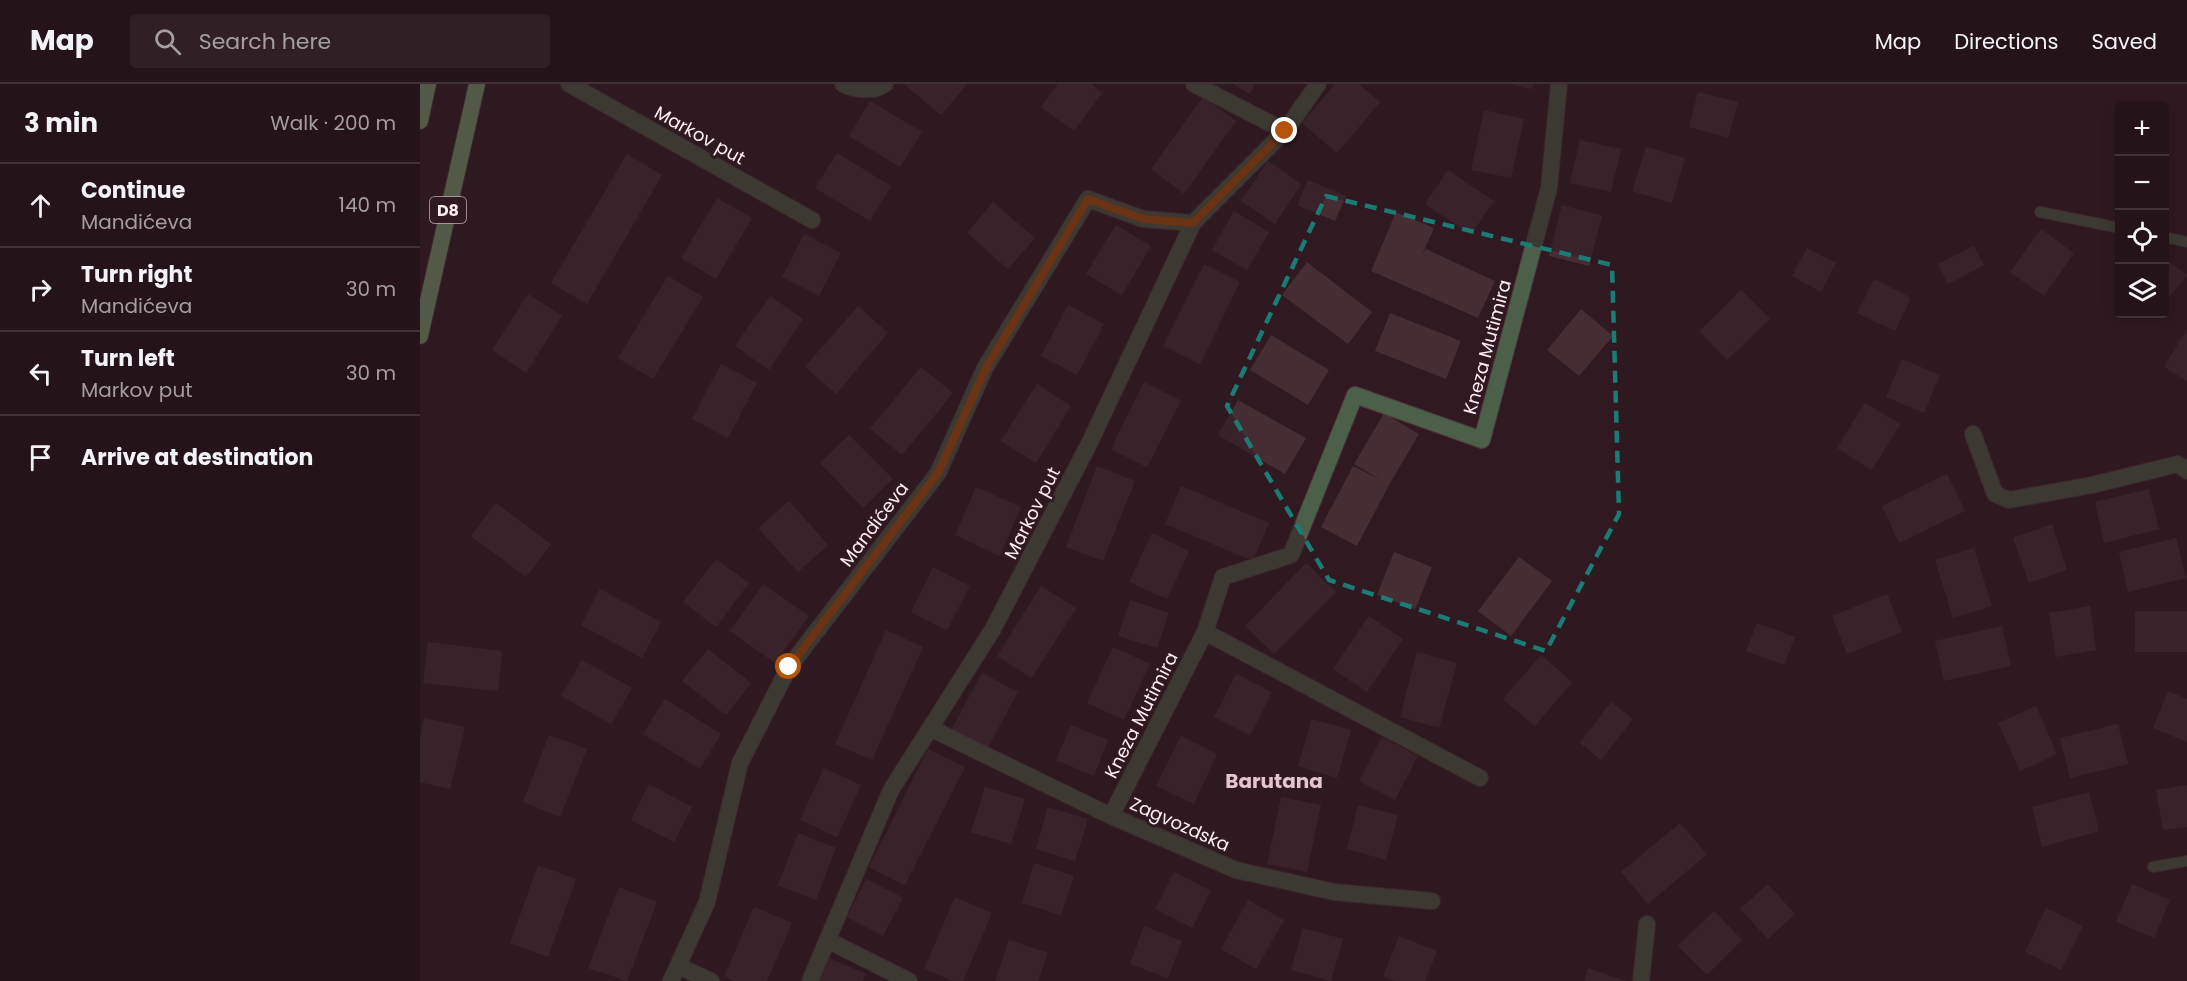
<!DOCTYPE html>
<meta charset="utf-8">
<style>
body{margin:0;font-family:Poppins,sans-serif;background:#302026;color:#f1f3f6}
.controls{position:absolute;right:18px;top:18px;display:grid;overflow:hidden;border-radius:6px;box-shadow:0 3px 15px #0003}
.controls button{width:54px;height:54px;display:grid;place-items:center;padding:0;border:0;border-bottom:2px solid #413238;background:#241319;color:#f1f3f6;font:30px sans-serif}
.stop{position:absolute;width:18px;height:18px;margin:-14px;border:4px solid #b45309;border-radius:50%;background:#fff}
.stop.end{background:#b45309;border-color:#fff;box-shadow:0 2px 6px #0008}
.list{margin:0;padding:0;list-style:none}
h2{display:flex;justify-content:space-between;align-items:center;height:78px;margin:0;padding:0 24px;font-size:26px}
h2 small{font-size:20px;font-weight:400;color:#a39ea2}
.list li{display:grid;grid-template-columns:39px 1fr auto;gap:18px;align-items:center;box-sizing:border-box;height:84px;padding:0 24px;border-top:2px solid #413238}
.list b{display:block;font-size:22px;white-space:nowrap}
.list p{margin:0;font-size:20px;white-space:nowrap;color:#a39ea2}
.list em{font-size:20px;font-style:normal;color:#a39ea2}
.icon{flex:none;width:33px;height:33px;fill:none;stroke:currentColor;stroke-width:2;stroke-linecap:round;stroke-linejoin:round}
.map{position:relative;flex:none;width:1767px;height:897px;overflow:hidden}
header{display:flex;align-items:center;gap:36px;box-sizing:border-box;height:84px;padding:0 30px;background:#241319;border-bottom:2px solid #413238}
header strong{font-size:28px}
nav{display:flex;gap:33px;margin-inline-start:auto;font-size:21px}
.search{width:420px;height:54px;background:#302026;display:flex;align-items:center;gap:15px;box-sizing:border-box;padding:0 21px;border-radius:6px;color:#a39ea2;font-size:22px}
main{display:flex}
aside{flex:1;background:#241319}
.map>svg:first-child{display:block}
.building{fill:#462d34}
.lines{fill:none;stroke-linecap:round;stroke-linejoin:round}
.service-casing{stroke:#4d373e;stroke-width:12}
.minor-casing{stroke:#4d373e;stroke-width:18}
.trunk-casing{stroke:#4d373e;stroke-width:18}
.service{stroke:#4c5f49;stroke-width:10}
.minor{stroke:#4c5f49;stroke-width:16}
.trunk{stroke:#7ca876;stroke-width:16}
.route{stroke:#b45309;stroke-width:8}
.marked{fill:none;stroke:#1b7c75;stroke-width:4.5;stroke-dasharray:12 8;stroke-linejoin:round}
.labels{text-anchor:middle;dominant-baseline:central;stroke-width:6;stroke-linejoin:round;paint-order:stroke}
.shield{fill:#301921;stroke:#c0afb4;stroke-width:1.5}
.shield-label{font-size:16px;font-weight:bold;fill:#fdeff3}
.street-label{font-size:18px;fill:#fdeff3;stroke:#301921}
.neighbourhood-label{font-size:20px;font-weight:bold;fill:#e4c4cd;stroke:#301921}
</style>
<header>
<strong>Map</strong>
<div class="search"><svg class="icon" aria-label="search" viewBox="0 0 24 24"><circle cx="10" cy="10" r="6"/><path d="M15 15l6 6"/></svg>Search here</div>
<nav><a>Map</a><a>Directions</a><a>Saved</a></nav>
</header>
<main>
<aside>
<h2>3 min<small>Walk · 200 m</small></h2>
<ul class="list">
<li><svg class="icon" aria-label="ahead" viewBox="0 0 24 24"><path d="M12 20V5M6 11l6-6 6 6"/></svg><div><b>Continue</b><p>Mandićeva</p></div><em>140 m</em></li>
<li><svg class="icon" aria-label="right" viewBox="0 0 24 24"><path d="M7 20v-9h11M14 6l5 5-5 5"/></svg><div><b>Turn right</b><p>Mandićeva</p></div><em>30 m</em></li>
<li><svg class="icon" aria-label="left" viewBox="0 0 24 24"><path d="M17 20v-9H6M10 6l-5 5 5 5"/></svg><div><b>Turn left</b><p>Markov put</p></div><em>30 m</em></li>
<li><svg class="icon" aria-label="arrive" viewBox="0 0 24 24"><path d="M6 21V4h12l-3 4 3 4H6"/></svg><div><b>Arrive at destination</b></div></li>
</ul>
</aside>
<div class="map">
<svg width="1767" height="897" viewBox="0 0 1767 897">
<rect width="100%" height="100%" fill="#301921"/>
<g class="building">
<polygon points="484,0 547,0 521,31"/>
<polygon points="638,0 671,0 682,9 654,47 621,23"/>
<polygon points="813,0 835,0 830,10"/>
<polygon points="915,0 939,0 960,18 917,69 882,39"/>
<polygon points="1090,0 1113,0 1112,5"/>
<polygon points="1278,8 1318,18 1308,54 1269,43"/>
<polygon points="783,13 816,37 764,110 731,85"/>
<polygon points="450,17 502,48 480,83 429,52"/>
<polygon points="1064,26 1104,35 1091,94 1051,86"/>
<polygon points="1160,56 1201,65 1191,108 1150,99"/>
<polygon points="1226,63 1265,74 1252,119 1212,107"/>
<polygon points="417,69 471,102 450,137 395,104"/>
<polygon points="207,70 242,91 167,220 131,199"/>
<polygon points="848,77 881,100 855,140 821,117"/>
<polygon points="1028,86 1074,117 1051,151 1005,120"/>
<polygon points="888,96 926,112 915,137 877,121"/>
<polygon points="297,114 332,134 296,195 261,174"/>
<polygon points="573,118 615,154 588,185 547,149"/>
<polygon points="1142,121 1182,132 1169,182 1129,172"/>
<polygon points="814,127 849,148 827,186 792,166"/>
<polygon points="976,128 1014,144 1002,171 1006,165 1075,197 1058,234 951,187"/>
<polygon points="696,141 731,162 702,211 666,190"/>
<polygon points="1621,145 1654,169 1624,212 1590,188"/>
<polygon points="384,150 421,169 399,212 362,193"/>
<polygon points="1554,162 1564,181 1528,200 1518,180"/>
<polygon points="1387,164 1416,179 1401,208 1372,192"/>
<polygon points="1744,174 1767,191 1744,220"/>
<polygon points="887,178 952,228 928,260 862,211"/>
<polygon points="784,180 820,198 780,280 743,262"/>
<polygon points="248,192 283,213 233,295 198,274"/>
<polygon points="1454,195 1491,214 1475,247 1437,229"/>
<polygon points="1321,206 1350,235 1307,276 1279,247"/>
<polygon points="108,210 142,232 106,289 72,266"/>
<polygon points="350,212 383,235 349,286 315,262"/>
<polygon points="648,221 684,240 657,291 621,272"/>
<polygon points="438,222 468,249 416,310 385,283"/>
<polygon points="1161,225 1193,252 1159,292 1127,266"/>
<polygon points="970,229 1041,257 1026,295 955,267"/>
<polygon points="1767,245 1767,297 1744,283"/>
<polygon points="851,251 909,286 888,321 830,286"/>
<polygon points="1482,275 1520,291 1504,329 1466,313"/>
<polygon points="301,280 337,299 308,354 272,335"/>
<polygon points="501,283 533,309 482,371 450,345"/>
<polygon points="724,298 761,317 727,383 691,365"/>
<polygon points="617,300 651,322 616,379 581,357"/>
<polygon points="818,316 886,354 865,390 798,351"/>
<polygon points="1445,319 1480,340 1452,386 1417,364"/>
<polygon points="964,329 999,350 969,401 937,462 901,443 933,382 961,396 934,380"/>
<polygon points="429,351 473,395 443,424 400,379"/>
<polygon points="677,382 715,397 683,477 646,463"/>
<polygon points="1527,390 1545,427 1479,459 1462,422"/>
<polygon points="761,402 849,439 833,477 745,440"/>
<polygon points="556,403 601,423 580,472 535,451"/>
<polygon points="1729,405 1739,445 1684,459 1675,418"/>
<polygon points="369,417 408,461 378,488 338,444"/>
<polygon points="76,419 131,460 106,493 51,452"/>
<polygon points="1632,440 1647,486 1609,499 1593,454"/>
<polygon points="732,449 769,467 747,515 709,498"/>
<polygon points="1756,454 1766,494 1708,508 1699,468"/>
<polygon points="1554,464 1572,522 1533,534 1515,476"/>
<polygon points="974,468 1012,483 995,526 957,511"/>
<polygon points="1099,473 1132,497 1091,552 1058,527"/>
<polygon points="296,475 329,499 296,543 263,518"/>
<polygon points="886,479 916,508 854,570 825,542"/>
<polygon points="513,483 550,502 527,546 491,528"/>
<polygon points="343,500 389,532 355,579 310,547"/>
<polygon points="621,502 656,524 612,594 577,572"/>
<polygon points="180,505 241,538 222,574 161,541"/>
<polygon points="1467,510 1482,548 1427,570 1412,532"/>
<polygon points="710,516 749,529 737,564 698,552"/>
<polygon points="1670,522 1676,566 1636,573 1629,529"/>
<rect x="1715" y="527" width="52" height="41"/>
<polygon points="949,532 983,555 947,608 913,585"/>
<polygon points="1337,539 1375,553 1364,581 1326,567"/>
<polygon points="1582,542 1591,582 1524,597 1515,557"/>
<polygon points="466,546 503,563 452,676 415,660"/>
<polygon points="8,558 82,567 78,607 3,599"/>
<polygon points="693,563 730,580 704,636 667,619"/>
<polygon points="288,565 331,599 306,631 262,597"/>
<polygon points="997,568 1037,579 1019,644 980,633"/>
<polygon points="1121,571 1152,598 1115,642 1083,615"/>
<polygon points="162,576 212,604 191,640 141,612"/>
<polygon points="562,589 598,608 567,665 531,646"/>
<polygon points="816,590 852,608 830,651 794,633"/>
<polygon points="1748,607 1767,615 1767,658 1733,644"/>
<polygon points="245,615 301,650 280,685 223,650"/>
<polygon points="1191,618 1213,635 1181,676 1160,659"/>
<polygon points="1616,622 1637,670 1600,687 1578,639"/>
<polygon points="4,634 45,643 30,705 0,698 0,653"/>
<polygon points="892,635 931,646 917,694 878,682"/>
<polygon points="1698,640 1708,680 1650,694 1640,654"/>
<polygon points="651,641 688,656 674,692 636,676"/>
<polygon points="129,651 167,665 140,733 103,718"/>
<polygon points="761,652 797,670 774,720 736,702"/>
<polygon points="962,653 998,672 975,716 939,697"/>
<polygon points="508,665 545,683 485,801 449,783"/>
<polygon points="404,684 441,701 417,753 380,736"/>
<polygon points="229,700 272,723 254,758 211,736"/>
<polygon points="1767,701 1767,743 1743,746 1736,706"/>
<polygon points="565,703 605,715 591,760 551,748"/>
<polygon points="1669,708 1679,747 1622,763 1612,723"/>
<polygon points="861,713 901,721 887,788 847,780"/>
<polygon points="938,721 978,731 966,776 927,765"/>
<polygon points="628,723 668,735 655,777 616,765"/>
<polygon points="1260,739 1287,770 1228,820 1201,788"/>
<polygon points="378,749 416,764 396,816 358,801"/>
<polygon points="614,779 654,792 641,831 602,819"/>
<polygon points="118,781 156,795 128,873 90,859"/>
<polygon points="754,788 791,807 772,844 735,825"/>
<polygon points="446,795 483,814 463,852 427,833"/>
<polygon points="1348,800 1375,830 1348,855 1320,825"/>
<polygon points="1712,800 1750,816 1734,854 1696,838"/>
<polygon points="199,803 237,818 207,897 168,884"/>
<polygon points="535,813 572,829 543,897 533,897 504,885"/>
<polygon points="828,816 864,836 836,885 801,865"/>
<polygon points="334,823 372,839 347,897 314,897 304,893"/>
<polygon points="1626,824 1663,842 1641,886 1605,868"/>
<polygon points="1294,827 1322,856 1287,891 1258,862"/>
<polygon points="724,842 762,857 748,894 710,880"/>
<polygon points="883,844 923,855 911,897 871,886"/>
<polygon points="979,852 1017,867 1005,897 975,897 963,892"/>
<polygon points="589,856 628,869 618,897 575,897"/>
<polygon points="409,874 446,890 443,897 399,897"/>
<polygon points="1168,884 1206,897 1164,897"/>
</g>
<g class="lines">
<defs>
<g id="service">
<polyline points="1620,128 1700,144"/>
<polyline points="1744,153 1767,158"/>
<polyline points="1733,783 1767,777"/>
</g>
<g id="minor">
<polyline points="149,0 392,136"/>
<path d="M423 0C435 6 454 8 465 0"/>
<polyline points="774,0 865,47"/>
<polyline points="1553,350 1575,410 1589,416 1672,401 1758,380 1767,387"/>
<polyline points="785,548 1060,694"/>
<polyline points="510,644 691,732 816,786 914,808 1012,817"/>
<polyline points="691,732 785,548 803,493 871,471 935,311 1062,356 1129,104 1139,0"/>
<polyline points="407,856 489,897"/>
<polyline points="258,882 291,897"/>
<polyline points="251,897 287,818 320,679 369,583 518,389 565,284 668,115 723,135 773,139"/>
<polyline points="390,897 471,706 573,545 670,358 773,139 865,47 898,0"/>
<polyline points="1221,897 1227,840"/>
</g>
<g id="trunk">
<polyline points="0,37 8,0"/>
<polyline points="0,252 57,0"/>
</g>
</defs>
<use href="#service" class="service-casing"/>
<use href="#minor" class="minor-casing"/>
<use href="#trunk" class="trunk-casing"/>
<use href="#service" class="service"/>
<use href="#minor" class="minor"/>
<use href="#trunk" class="trunk"/>
</g>
<g class="lines">
<polyline class="route" points="369,583 518,389 566,284 668,115 723,135 773,139 865,47"/>
</g>
<path d="M0 0H1767V897H0ZM906 112 1192 181 1199 430 1126 567 909 496 807 322Z" fill="#301921" fill-opacity=".55" fill-rule="evenodd"/>
<path class="marked" d="M906 112 1192 181 1199 430 1126 567 909 496 807 322Z"/>
<g class="labels">
<rect class="shield" x="10" y="113" width="36" height="26" rx="4.5"/>
<g class="shield-label">
<text x="28" y="126">D8</text>
</g>
<g class="street-label">
<text transform="translate(280 51) rotate(29)">Markov put</text>
<text transform="translate(1067 263) rotate(-75)">Kneza Mutimira</text>
<text transform="translate(612 429) rotate(-63)">Markov put</text>
<text transform="translate(454 440) rotate(-53)">Mandićeva</text>
<text transform="translate(721 631) rotate(-63)">Kneza Mutimira</text>
<text transform="translate(760 740) rotate(24)">Zagvozdska</text>
</g>
<g class="neighbourhood-label">
<text x="854" y="697">Barutana</text>
</g>
</g>
</svg>
<div class="controls">
<button>+</button>
<button>−</button>
<button><svg class="icon" aria-label="locate" viewBox="0 0 24 24"><circle cx="12" cy="12" r="6"/><path d="M12 2v4M12 18v4M2 12h4M18 12h4"/></svg></button>
<button><svg class="icon" aria-label="layers" viewBox="0 0 24 24"><path d="M12 4l9 5-9 5-9-5zM3 14l9 5 9-5"/></svg></button>
</div>
<div class="stop" style="left:369px;top:583px"></div>
<div class="stop end" style="left:865px;top:47px"></div>
</div>
</main>
